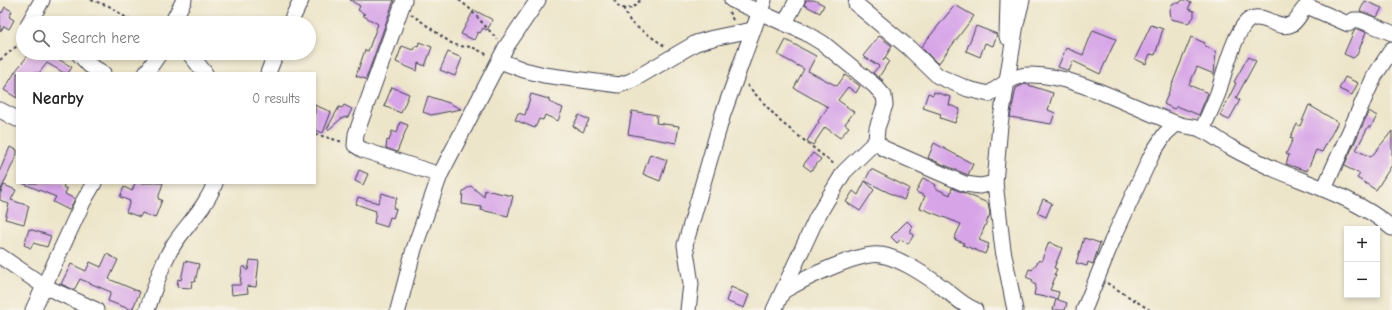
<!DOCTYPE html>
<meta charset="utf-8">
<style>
body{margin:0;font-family:"Comic Neue",sans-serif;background:#f6f6f6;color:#222}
.controls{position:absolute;right:12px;bottom:12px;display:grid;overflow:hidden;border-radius:0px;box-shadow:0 2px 6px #0003}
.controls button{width:36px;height:36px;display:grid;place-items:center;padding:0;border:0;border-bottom:1px solid #e0e0e0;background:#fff;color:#222;font:20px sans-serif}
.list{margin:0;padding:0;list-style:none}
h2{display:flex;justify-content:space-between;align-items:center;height:52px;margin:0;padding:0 16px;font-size:17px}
h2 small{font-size:13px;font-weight:400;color:#767676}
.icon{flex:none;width:22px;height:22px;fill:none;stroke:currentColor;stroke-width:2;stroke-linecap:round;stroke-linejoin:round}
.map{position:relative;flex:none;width:1392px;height:310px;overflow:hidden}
.search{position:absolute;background:#fff;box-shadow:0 2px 6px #0003;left:16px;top:16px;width:300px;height:44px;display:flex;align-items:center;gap:10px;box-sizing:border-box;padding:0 14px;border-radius:22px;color:#767676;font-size:15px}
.panel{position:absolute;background:#fff;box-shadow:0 2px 6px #0003;left:16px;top:72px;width:300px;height:112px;border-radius:0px}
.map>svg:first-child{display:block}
.building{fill:#d7a4e8}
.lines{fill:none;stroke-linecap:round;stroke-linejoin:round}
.minor-casing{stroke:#403f50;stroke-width:17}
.path{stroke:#403f50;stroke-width:2;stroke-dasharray:3 3;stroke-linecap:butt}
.minor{stroke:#fff;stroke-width:15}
</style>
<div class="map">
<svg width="1392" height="310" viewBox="0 0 1392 310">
<rect width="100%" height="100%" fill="#f7f3e8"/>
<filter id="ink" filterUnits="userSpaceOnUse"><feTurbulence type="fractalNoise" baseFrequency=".025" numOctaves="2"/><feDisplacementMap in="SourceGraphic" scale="8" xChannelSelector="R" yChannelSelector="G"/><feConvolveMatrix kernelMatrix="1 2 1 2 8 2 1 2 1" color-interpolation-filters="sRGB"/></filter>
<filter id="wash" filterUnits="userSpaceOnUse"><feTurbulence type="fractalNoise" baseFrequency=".012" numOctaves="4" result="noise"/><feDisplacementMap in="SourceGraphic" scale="16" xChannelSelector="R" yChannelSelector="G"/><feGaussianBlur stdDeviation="0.9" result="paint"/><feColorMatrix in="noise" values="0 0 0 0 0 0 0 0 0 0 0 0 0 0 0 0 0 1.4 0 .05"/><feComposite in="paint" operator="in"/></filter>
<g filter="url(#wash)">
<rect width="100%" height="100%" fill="#ede5c9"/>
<g id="blocks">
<g class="building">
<polygon points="350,0 394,0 366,79 356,76 365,50 368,51 378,24 362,15 365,14 358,10 360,6"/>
<polygon points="806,0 814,0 824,5 820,13 804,5"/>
<polygon points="1182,0 1186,0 1191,3 1188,9 1194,11 1194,17 1188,23 1171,19 1170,10 1173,3 1180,3"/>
<polygon points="1365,1 1382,8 1377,17 1360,11"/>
<polygon points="955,5 974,16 938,64 921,47"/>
<polygon points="5,7 12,11 9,17 14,20 9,29 4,26 0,32 0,11 2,13"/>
<polygon points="474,10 493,20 487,30 483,28 480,33 478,32 474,40 461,34"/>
<polygon points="1151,25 1163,29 1155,55 1150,54 1146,64 1135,59"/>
<polygon points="976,26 997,34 993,46 985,43 980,57 966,51"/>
<polygon points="1357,29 1366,32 1357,55 1353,58 1344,54 1354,31"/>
<polygon points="1093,30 1116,39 1100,74 1073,61 1069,71 1058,67 1066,48 1083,55"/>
<polygon points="879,36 892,46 883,61 885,58 889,61 879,77 883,80 882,81 873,73 879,66 863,56"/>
<polygon points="1191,37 1205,43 1204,45 1216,52 1214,74 1197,67 1189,85 1208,93 1199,115 1177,106 1174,109 1164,104"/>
<polygon points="786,40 816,56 808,71 837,86 845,75 860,86 856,93 848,87 838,100 854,112 845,124 849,127 840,138 825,127 813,145 807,141 819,122 818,121 828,107 794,88 804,69 778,55"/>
<polygon points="419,42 432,47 425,66 418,63 417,71 396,62 402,46 413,50 415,46 418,47"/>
<polygon points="448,52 462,58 455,76 440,70"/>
<polygon points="30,53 47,53 72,67 68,73 64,73 47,63 39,73 17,73 17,98 4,90 17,69"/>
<polygon points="1248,57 1256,61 1236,98 1240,100 1229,120 1220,116 1236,83 1234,82"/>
<polygon points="1345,77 1358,83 1352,95 1339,89"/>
<polygon points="1025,84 1053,93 1048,110 1055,113 1051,124 1010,117 1016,88"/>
<polygon points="392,87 409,94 401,113 384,106"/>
<polygon points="934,92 951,97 949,105 960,109 955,123 940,118 941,114 923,108 928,93 933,95"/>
<polygon points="531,94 549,99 549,102 563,108 558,121 545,115 543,120 539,119 535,128 515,120 518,113 525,115"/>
<polygon points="428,96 449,103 461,109 431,115 423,112"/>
<polygon points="315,105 331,112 323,133 315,130"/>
<polygon points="344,105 352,109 348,117 342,118 328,130 327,129 339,107 342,108"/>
<polygon points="1309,105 1338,122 1322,152 1316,150 1307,171 1286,164 1289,155 1286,154 1293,139 1290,138 1297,124 1300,126"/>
<polygon points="632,111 657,115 656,123 679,126 676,143 628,134"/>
<polygon points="1369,111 1377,116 1371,127 1368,127 1356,150 1371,157 1392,131 1392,165 1376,190 1357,178 1360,174 1344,166"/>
<polygon points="579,115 589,120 583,132 573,126"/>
<polygon points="400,122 408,125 397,152 386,148 387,140 389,141 392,131 397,133"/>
<polygon points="934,143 973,164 968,175 928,158"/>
<polygon points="10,147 17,150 17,154 0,192 0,170"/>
<polygon points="813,153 821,159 811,171 803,165"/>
<polygon points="650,154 667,160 660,181 643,174"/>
<polygon points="871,169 909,188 904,200 865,181"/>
<polygon points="359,170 368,174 363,185 355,181"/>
<polygon points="923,178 936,185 935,188 950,195 952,188 988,203 990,214 979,240 989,244 985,254 963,245 964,243 954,239 961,224 920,208 925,196 916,192"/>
<polygon points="865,181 874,190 860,211 846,202 853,191 858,195"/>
<polygon points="22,183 65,183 63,187 67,189 65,194 75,199 69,210 53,202 56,197"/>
<polygon points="135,183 163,183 158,199 162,200 155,218 142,213 140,217 126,212 130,201 120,197 124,187 132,191"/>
<polygon points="4,185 16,190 11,200 29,206 24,224 5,219 9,204 0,200 0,194"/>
<polygon points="471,186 484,197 485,190 513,196 508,216 481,210 482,207 462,204 463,191"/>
<polygon points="382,193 397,198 393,208 396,209 393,218 390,217 387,227 374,223 376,211 356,204 358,197 378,203"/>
<polygon points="1043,199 1052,203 1046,217 1037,213"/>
<polygon points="907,221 913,227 909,231 914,235 908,244 901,239 897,243 891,237"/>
<polygon points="29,229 51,236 47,247 33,243 31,248 24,245"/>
<polygon points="1084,238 1100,243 1093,264 1088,262 1087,266 1076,263"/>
<polygon points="1049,242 1062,248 1054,268 1057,269 1054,275 1056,275 1050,290 1059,292 1057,299 1034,295 1036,285 1032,283 1033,280 1026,277 1029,269 1032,270 1039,260 1041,262"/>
<polygon points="107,254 118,260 109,279 140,292 132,310 108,301 111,292 80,279 74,290 61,284 71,264 86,271 90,262 101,267"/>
<polygon points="250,260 259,261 256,287 247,286 248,293 232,295 231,285 240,285 242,267 246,267 246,270 248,270"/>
<polygon points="185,261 199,264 195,282 192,281 191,288 177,287 178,279 181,280"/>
<polygon points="731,287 749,295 744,308 726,301"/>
<polygon points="1056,299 1067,303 1065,310 1053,310"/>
</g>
</g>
</g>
<g filter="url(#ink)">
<use href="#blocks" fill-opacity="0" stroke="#403f50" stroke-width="1"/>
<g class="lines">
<defs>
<g id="minor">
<polyline points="404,0 356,134 355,145 363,150 440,175"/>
<polyline points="732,0 806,33 824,44 875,86 884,96 885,105 877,128 876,141 883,148 965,184 980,186 995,183"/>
<path d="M856 4 909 48 938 76 968 89 989 94C1000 86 1015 75 1029 75 1075 74 1133 108 1175 123 1184 127 1194 126 1202 130 1212 134 1221 142 1230 147 1244 155 1259 162 1274 169 1314 186 1358 199 1392 228"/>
<polyline points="29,23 42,0"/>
<polyline points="172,23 184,0"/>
<polyline points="290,23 301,0"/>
<polyline points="785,23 797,0"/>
<polyline points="1007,37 1008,0"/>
<polyline points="78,53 89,65 103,73"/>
<polyline points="189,53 205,73"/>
<polyline points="500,61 524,70 544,75 619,85 631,81 696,43 713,38 752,30"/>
<polyline points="146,73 160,53"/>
<polyline points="268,73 276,53"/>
<polyline points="0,110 17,119"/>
<path d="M1202 130C1207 118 1213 106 1218 93 1223 77 1236 25 1251 19 1264 13 1279 31 1292 24 1299 19 1301 10 1307 6L1348 24 1354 20H1360L1392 33"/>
<polyline points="1324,189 1374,77 1392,49"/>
<polyline points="0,256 44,286 96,310"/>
<path d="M785 290C804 279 860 251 881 255 899 258 920 272 935 282 949 291 960 304 975 310"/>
<polyline points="33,310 83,202 94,183"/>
<path d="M147 310C155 288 161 264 174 244 188 223 206 207 215 183"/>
<polyline points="398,310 414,249 440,175 506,47 538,0"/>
<polyline points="688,310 691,284 685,245 723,114 764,0"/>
<polyline points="774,310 817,217 844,172 876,141"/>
<polyline points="1015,310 1003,250 995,183 1000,125 1016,24 1022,0"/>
<polyline points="1084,310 1112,241 1152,154 1165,134 1176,124"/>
</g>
</defs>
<use href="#minor" class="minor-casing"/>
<g class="path">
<polyline points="91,0 109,6 134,23"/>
<polyline points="459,0 469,8 497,39"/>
<path d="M614 0 619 7C629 10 634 9 640 0"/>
<polyline points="623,8 631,23 666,47"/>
<polyline points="729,12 734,22"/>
<polyline points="411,14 451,43 459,46 472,47 488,55"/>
<polyline points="0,60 23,41"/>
<polyline points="747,85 781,122 835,165"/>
<polyline points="315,134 343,142"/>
<polyline points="1107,283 1150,310"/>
</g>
<use href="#minor" class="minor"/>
</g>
</g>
</svg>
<div class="controls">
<button>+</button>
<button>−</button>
</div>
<div class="search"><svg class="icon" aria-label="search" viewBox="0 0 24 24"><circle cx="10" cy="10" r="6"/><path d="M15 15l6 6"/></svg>Search here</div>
<section class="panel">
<h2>Nearby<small>0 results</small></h2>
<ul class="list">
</ul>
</section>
</div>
